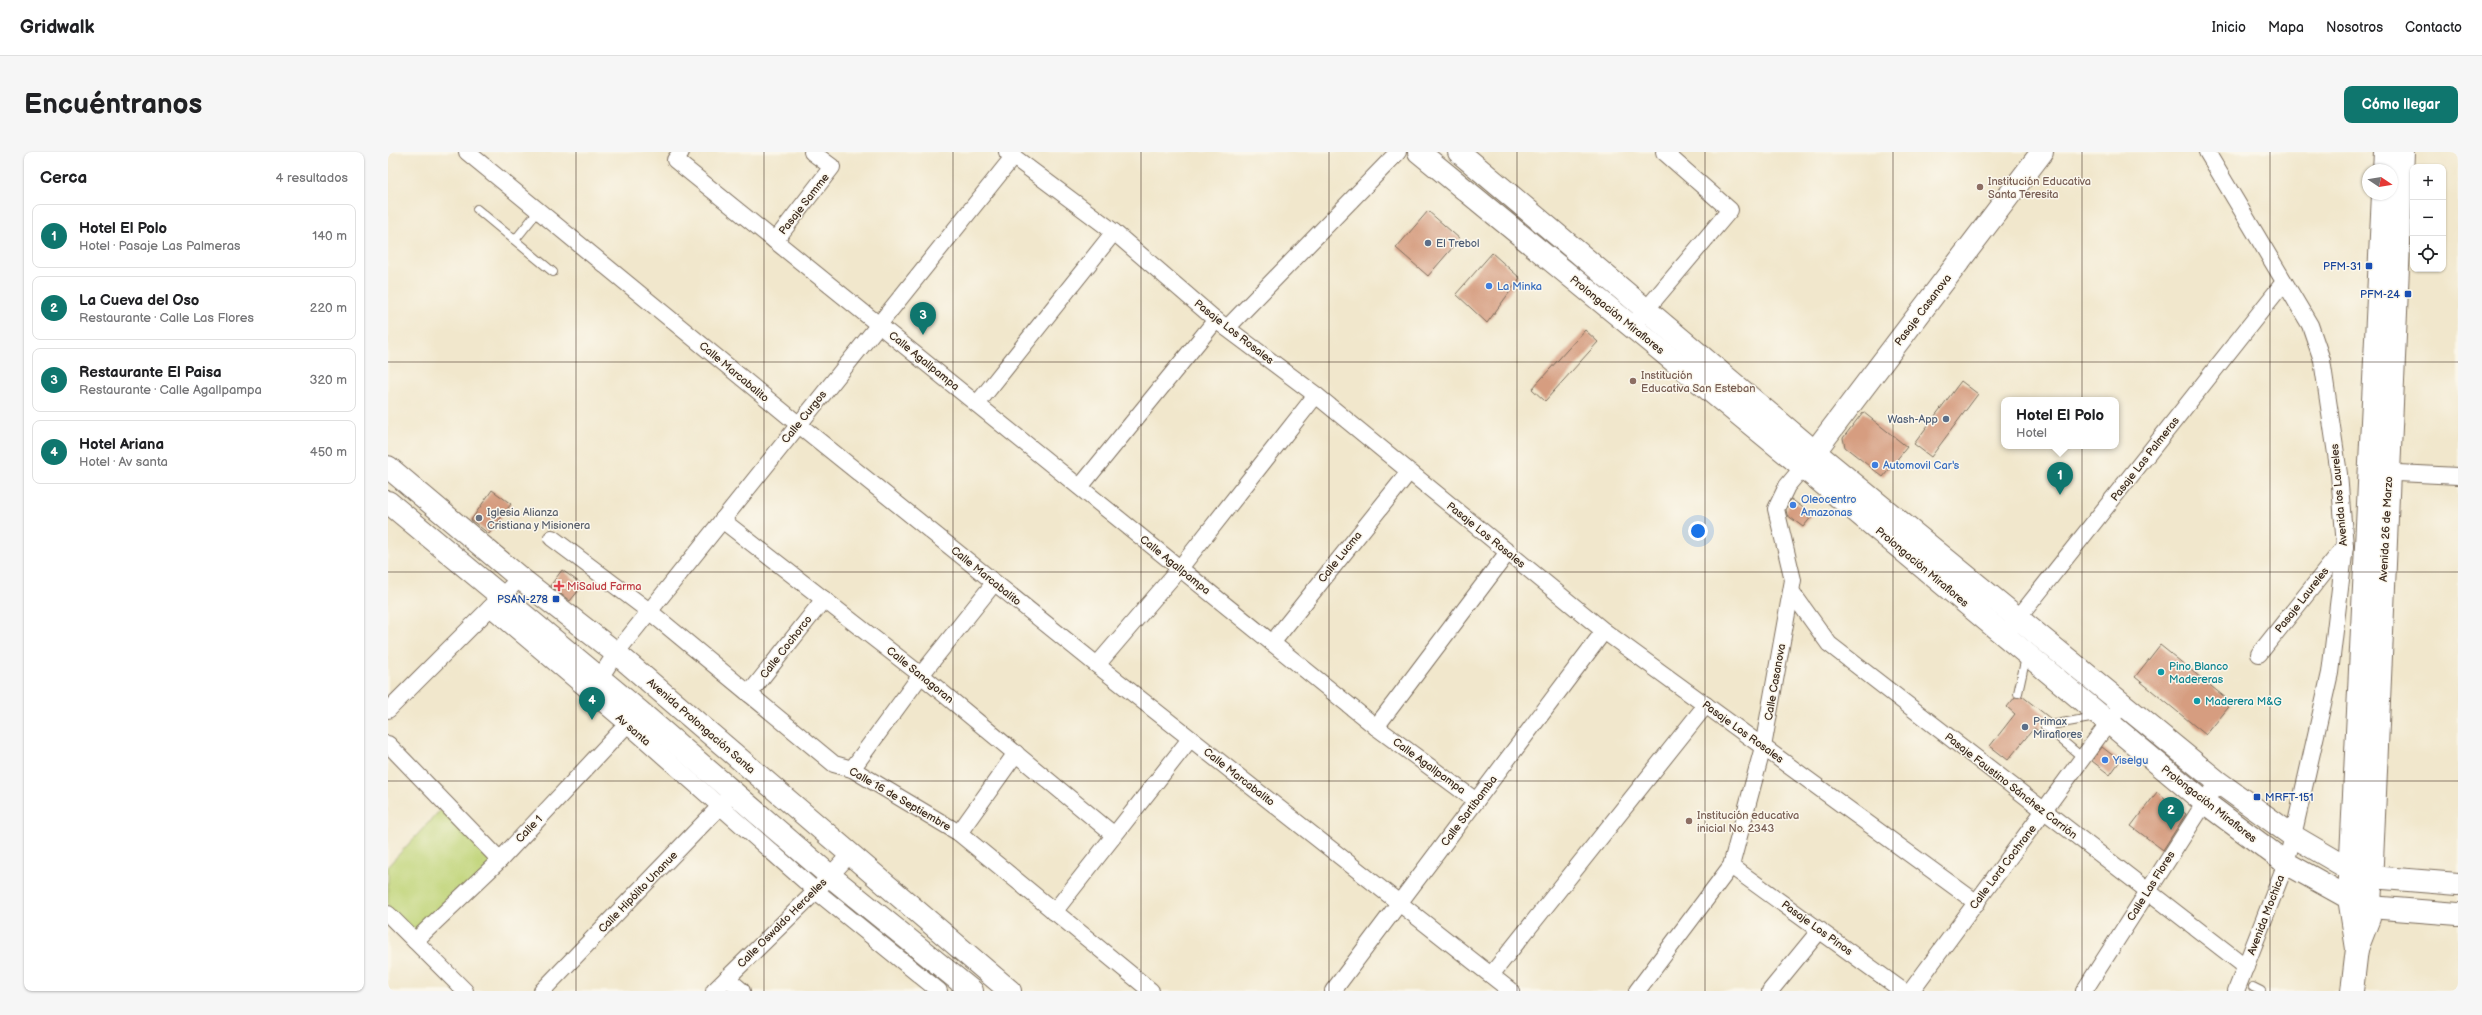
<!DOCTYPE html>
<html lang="es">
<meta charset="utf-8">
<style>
body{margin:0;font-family:"Balsamiq Sans",sans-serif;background:#f6f6f6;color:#202124}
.controls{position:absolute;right:12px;top:12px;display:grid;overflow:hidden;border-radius:8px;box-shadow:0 1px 3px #0004}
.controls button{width:36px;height:36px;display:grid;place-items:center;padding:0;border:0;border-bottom:1px solid #e0e0e0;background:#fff;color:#202124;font:20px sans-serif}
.compass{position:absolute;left:1974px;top:12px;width:36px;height:36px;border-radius:50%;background:#fff;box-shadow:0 1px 3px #0004;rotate:102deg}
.you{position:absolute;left:1310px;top:379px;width:14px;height:14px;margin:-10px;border:3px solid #fff;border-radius:50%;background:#1a73e8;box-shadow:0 0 0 6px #1a73e833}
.badge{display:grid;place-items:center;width:26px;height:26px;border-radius:50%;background:#0f766e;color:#fff;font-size:13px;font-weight:700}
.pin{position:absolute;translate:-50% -33px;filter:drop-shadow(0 1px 2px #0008)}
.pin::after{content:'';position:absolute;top:21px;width:14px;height:12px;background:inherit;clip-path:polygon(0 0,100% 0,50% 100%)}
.popup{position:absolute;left:1613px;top:245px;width:118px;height:52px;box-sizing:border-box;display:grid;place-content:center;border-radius:8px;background:#fff;filter:drop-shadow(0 1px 3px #0005);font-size:13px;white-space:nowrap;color:#757577}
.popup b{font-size:15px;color:#202124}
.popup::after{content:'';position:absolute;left:50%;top:100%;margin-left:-8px;border:8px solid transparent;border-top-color:#fff}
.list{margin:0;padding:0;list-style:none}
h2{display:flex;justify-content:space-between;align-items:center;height:52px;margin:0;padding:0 16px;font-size:17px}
h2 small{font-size:13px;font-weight:400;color:#757577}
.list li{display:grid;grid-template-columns:26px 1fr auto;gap:12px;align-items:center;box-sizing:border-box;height:64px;margin:0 8px 8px;padding:0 8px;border:1px solid #e0e0e0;border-radius:8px}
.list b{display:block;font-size:15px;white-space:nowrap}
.list p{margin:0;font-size:13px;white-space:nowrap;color:#757577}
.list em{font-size:13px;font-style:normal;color:#757577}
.icon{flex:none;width:22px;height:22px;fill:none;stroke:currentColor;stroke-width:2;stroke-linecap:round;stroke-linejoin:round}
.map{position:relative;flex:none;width:2070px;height:839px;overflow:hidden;border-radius:8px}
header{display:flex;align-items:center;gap:24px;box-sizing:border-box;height:56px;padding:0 20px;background:#fff;border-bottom:1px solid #e0e0e0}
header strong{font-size:19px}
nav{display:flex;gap:22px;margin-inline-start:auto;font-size:14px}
.intro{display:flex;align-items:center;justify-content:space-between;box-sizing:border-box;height:96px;padding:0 24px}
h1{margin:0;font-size:28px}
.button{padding:10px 18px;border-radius:8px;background:#0f766e;color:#fff;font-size:14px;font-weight:700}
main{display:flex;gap:24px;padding:0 24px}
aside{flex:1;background:#fff;border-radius:8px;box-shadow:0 1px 3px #0004}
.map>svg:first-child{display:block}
.green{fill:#c0d478;stroke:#7e7f4b}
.building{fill:#d69d80}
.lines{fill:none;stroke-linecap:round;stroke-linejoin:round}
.lane-casing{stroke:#7b6c5b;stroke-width:10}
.street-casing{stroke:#7b6c5b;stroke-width:18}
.secondary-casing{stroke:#7b6c5b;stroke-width:24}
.primary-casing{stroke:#7b6c5b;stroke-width:24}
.lane{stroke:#fff;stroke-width:8}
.street{stroke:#fff;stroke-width:16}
.secondary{stroke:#fff;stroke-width:22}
.primary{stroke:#fff;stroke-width:22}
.grid{fill:none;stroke:#3b2a1e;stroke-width:1;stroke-opacity:0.55}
.education-dot{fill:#8d6e63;stroke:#fbf7ec;stroke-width:1.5}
.service-dot{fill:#5c6f8a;stroke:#fbf7ec;stroke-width:1.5}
.transit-dot{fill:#1a4fb4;stroke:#fbf7ec;stroke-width:1.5}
.shop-dot{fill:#3f7fe0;stroke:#fbf7ec;stroke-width:1.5}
.worship-dot{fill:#6b7280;stroke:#fbf7ec;stroke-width:1.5}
.health-dot{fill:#e0444e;stroke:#fbf7ec;stroke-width:1.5}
.culture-dot{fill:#0f9aa8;stroke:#fbf7ec;stroke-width:1.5}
.labels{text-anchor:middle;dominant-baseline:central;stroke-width:3;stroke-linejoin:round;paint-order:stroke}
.education-label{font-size:11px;fill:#785e54;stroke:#fbf7ec;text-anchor:start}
.street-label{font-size:11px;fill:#3b2a1e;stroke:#fbf7ec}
.service-label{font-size:11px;fill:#4e5e75;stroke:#fbf7ec;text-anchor:start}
.transit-label{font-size:11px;fill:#164399;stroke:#fbf7ec;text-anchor:end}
.shop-label{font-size:11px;fill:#366cbe;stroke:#fbf7ec;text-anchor:start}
.worship-label{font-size:11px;fill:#5b616d;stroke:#fbf7ec;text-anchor:start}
.health-label{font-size:11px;fill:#be3a42;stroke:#fbf7ec;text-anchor:start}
.culture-label{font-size:11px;fill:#0d838f;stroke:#fbf7ec;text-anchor:start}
</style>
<header>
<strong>Gridwalk</strong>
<nav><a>Inicio</a><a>Mapa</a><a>Nosotros</a><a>Contacto</a></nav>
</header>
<div class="intro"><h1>Encuéntranos</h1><a class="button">Cómo llegar</a></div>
<main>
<aside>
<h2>Cerca<small>4 resultados</small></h2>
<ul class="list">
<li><span class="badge">1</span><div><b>Hotel El Polo</b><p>Hotel · Pasaje Las Palmeras</p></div><em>140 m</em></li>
<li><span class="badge">2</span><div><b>La Cueva del Oso</b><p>Restaurante · Calle Las Flores</p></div><em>220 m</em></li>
<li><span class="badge">3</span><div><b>Restaurante El Paisa</b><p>Restaurante · Calle Agallpampa</p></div><em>320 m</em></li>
<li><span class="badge">4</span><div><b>Hotel Ariana</b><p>Hotel · Av santa</p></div><em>450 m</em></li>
</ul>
</aside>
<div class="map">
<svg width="2070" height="839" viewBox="0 0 2070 839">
<rect width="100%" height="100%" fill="#fbf7ec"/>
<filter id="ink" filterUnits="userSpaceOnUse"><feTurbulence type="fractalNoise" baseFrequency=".025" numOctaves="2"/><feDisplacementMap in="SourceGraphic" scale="8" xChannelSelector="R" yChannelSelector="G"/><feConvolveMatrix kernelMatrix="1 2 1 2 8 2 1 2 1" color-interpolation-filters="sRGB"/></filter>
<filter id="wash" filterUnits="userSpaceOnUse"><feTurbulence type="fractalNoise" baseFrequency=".012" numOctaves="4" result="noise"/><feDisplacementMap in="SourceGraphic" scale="16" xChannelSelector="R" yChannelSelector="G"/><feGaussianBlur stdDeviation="0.9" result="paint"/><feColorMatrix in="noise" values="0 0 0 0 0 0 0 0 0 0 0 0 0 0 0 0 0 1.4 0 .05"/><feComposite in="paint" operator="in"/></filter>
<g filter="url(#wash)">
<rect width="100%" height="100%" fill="#f1e7cc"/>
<polygon class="green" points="57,653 112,708 27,789 0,762 0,714"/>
<g id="blocks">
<g class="building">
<polygon points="1040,59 1072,87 1040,124 1008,96"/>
<polygon points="1104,101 1132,126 1099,171 1068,142"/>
<polygon points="1197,178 1210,190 1157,249 1144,237"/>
<polygon points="1573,229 1590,242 1543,305 1526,292"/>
<polygon points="1475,260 1519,295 1495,325 1457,295 1455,286"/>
<polygon points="104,338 123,352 101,382 83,368"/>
<polygon points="1403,347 1425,363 1415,375 1399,363 1398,358"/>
<polygon points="174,418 195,433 182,449 162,434"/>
<polygon points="1772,493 1844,551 1818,583 1747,525"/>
<polygon points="1634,544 1663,567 1653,571 1652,581 1646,576 1620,608 1602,594 1627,562 1619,555 1627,545"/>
<polygon points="1714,595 1732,609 1722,623 1704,609"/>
<polygon points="1769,640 1798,662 1775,698 1743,674"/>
</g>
</g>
</g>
<g filter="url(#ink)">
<use href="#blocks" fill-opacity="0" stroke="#7b6c5b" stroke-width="1"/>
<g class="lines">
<defs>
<g id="lane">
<polyline points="89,57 165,120"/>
<polyline points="127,88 151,58"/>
<polyline points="1630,541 1638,505"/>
<polyline points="1657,574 1708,565"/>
<polyline points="1657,574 1695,606"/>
<polyline points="1865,835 1873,839"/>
</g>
<g id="street">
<polyline points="79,0 410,272 709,513 1123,839"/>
<polyline points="293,0 287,8 988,575 1088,649"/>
<polyline points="619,0 726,80 828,168 928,243 1216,479 1589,751"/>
<polyline points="1819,0 1922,173 1934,208 1951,322 1957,394 1942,521 1905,684 1898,711 1848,839"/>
<polyline points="387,89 444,15 424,0"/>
<polyline points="1251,166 1342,58 1276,0"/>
<polyline points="839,176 1010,0"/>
<polyline points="589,252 726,80"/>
<polyline points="1990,320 2070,324"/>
<polyline points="692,335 828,168"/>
<polyline points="334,368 533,523 726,683"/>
<polyline points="164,386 261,459 446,612 464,617 571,681 763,839"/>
<polyline points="1403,439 1441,492 1858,815"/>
<polyline points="102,456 240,573 428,739 551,839"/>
<polyline points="1624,474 1896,130"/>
<polyline points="884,491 1021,320"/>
<polyline points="1871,502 1957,394"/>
<polyline points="709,513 792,416 928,243"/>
<polyline points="211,527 228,501 625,5"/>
<polyline points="361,542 436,447"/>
<polyline points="0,558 132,426"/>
<polyline points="988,575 1120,400"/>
<polyline points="0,592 112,708"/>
<polyline points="464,617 533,523 606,431"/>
<polyline points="571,681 628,601"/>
<polyline points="1343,714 1515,839"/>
<polyline points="666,760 802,587"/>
<polyline points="0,762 77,839"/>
<polyline points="27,789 112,708 246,565"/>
<polyline points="1103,823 1318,553"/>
<polyline points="339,826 354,839"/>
<polyline points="154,839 339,647"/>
<polyline points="326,839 428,739 462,702"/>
<polyline points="945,839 1216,479"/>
<polyline points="1249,839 1343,714 1375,595 1405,428 1388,357 1399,334 1415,315"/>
<polyline points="1382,839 1432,778"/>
<polyline points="1523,839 1727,562"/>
<polyline points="1696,839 1830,630"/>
</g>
<g id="secondary">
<polyline points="1031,0 1415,315 1816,650 1898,711 1961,746 1982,755 2070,762"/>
<polyline points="1071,0 1428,301 1830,630 1905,684 1963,718 1983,725 2070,732"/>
<polyline points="1418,311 1654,0"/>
<polyline points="0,315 132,426 228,501 622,839"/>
<polyline points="0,350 251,559 441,723 584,839"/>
</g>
<g id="primary">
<polyline points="1996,18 1997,0"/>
<polyline points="1969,797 1981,766 1982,755 2015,0"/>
<polyline points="1964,839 1969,797 1961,746 1995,42"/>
</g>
</defs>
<use href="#lane" class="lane-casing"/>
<use href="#street" class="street-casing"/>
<use href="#secondary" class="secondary-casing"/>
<use href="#primary" class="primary-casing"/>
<use href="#lane" class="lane"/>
<use href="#street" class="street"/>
<use href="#secondary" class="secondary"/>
<use href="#primary" class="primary"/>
</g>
</g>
<path class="grid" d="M188 0V839M376 0V839M565 0V839M753 0V839M941 0V839M1129 0V839M1317 0V839M1505 0V839M1694 0V839M1882 0V839M0 210H2070M0 420H2070M0 629H2070"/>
<g class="education-dot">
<circle cx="1592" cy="35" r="4"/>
<circle cx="1245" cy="229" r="4"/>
<circle cx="1301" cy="669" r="4"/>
</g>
<g class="service-dot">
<circle cx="1040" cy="91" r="4"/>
<circle cx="1558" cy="267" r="4"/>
<circle cx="1637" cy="575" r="4"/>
</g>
<g class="transit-dot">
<rect x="1977" y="110" width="8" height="8" rx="2"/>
<rect x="2016" y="138" width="8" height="8" rx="2"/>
<rect x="164" y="443" width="8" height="8" rx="2"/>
<rect x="1865" y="641" width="8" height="8" rx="2"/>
</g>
<g class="shop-dot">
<circle cx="1101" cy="134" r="4"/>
<circle cx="1487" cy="313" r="4"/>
<circle cx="1405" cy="353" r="4"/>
<circle cx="1717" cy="608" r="4"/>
</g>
<circle class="worship-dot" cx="91" cy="366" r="4"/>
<path class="health-dot" d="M169 428h4v4h4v4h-4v4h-4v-4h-4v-4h4z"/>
<g class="culture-dot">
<circle cx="1773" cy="520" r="4"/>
<circle cx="1809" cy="549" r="4"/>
</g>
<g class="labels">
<g class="education-label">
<text x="1600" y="29">Institución Educativa<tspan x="1600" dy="13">Santa Teresita</tspan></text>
<text x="1253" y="223">Institución<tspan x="1253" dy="13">Educativa San Esteban</tspan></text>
<text x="1309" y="663">Institución educativa<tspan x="1309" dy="13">inicial No. 2343</tspan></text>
</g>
<g class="street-label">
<text transform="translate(416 52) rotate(-52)">Pasaje Samme</text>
<text transform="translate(1535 158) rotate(-53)">Pasaje Casanova</text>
<text transform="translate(1229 163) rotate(39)">Prolongación Miraflores</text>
<text transform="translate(846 180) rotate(38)">Pasaje Los Rosales</text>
<text transform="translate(536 209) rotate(39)">Calle Agallpampa</text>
<text transform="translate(346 220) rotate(40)">Calle Marcabalito</text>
<text transform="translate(416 265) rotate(-51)">Calle Curgos</text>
<text transform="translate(1757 307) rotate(-52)">Pasaje Las Palmeras</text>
<text transform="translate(1951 343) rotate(-95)">Avenida los Laureles</text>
<text transform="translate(1998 377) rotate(-87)">Avenida 26 de Marzo</text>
<text transform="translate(1098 383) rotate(39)">Pasaje Los Rosales</text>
<text transform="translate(952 405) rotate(-51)">Calle Lucma</text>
<text transform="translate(787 413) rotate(39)">Calle Agallpampa</text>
<text transform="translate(1534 415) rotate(40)">Prolongación Miraflores</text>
<text transform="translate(598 424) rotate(39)">Calle Marcabalito</text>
<text transform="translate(1914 448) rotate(-52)">Pasaje Laureles</text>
<text transform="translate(398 495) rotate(-52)">Calle Cochorco</text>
<text transform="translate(532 523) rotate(39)">Calle Sanagoran</text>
<text transform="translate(1387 530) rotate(-80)">Calle Casanova</text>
<text transform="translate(313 574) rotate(41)">Avenida Prolongación Santa</text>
<text transform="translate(245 578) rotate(41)">Av santa</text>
<text transform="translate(1355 580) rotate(36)">Pasaje Los Rosales</text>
<text transform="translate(1041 614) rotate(36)">Calle Agallpampa</text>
<text transform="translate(851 625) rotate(38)">Calle Marcabalito</text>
<text transform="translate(1623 634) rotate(38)">Pasaje Faustino Sánchez Carrión</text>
<text transform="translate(512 647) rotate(30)">Calle 16 de Septiembre</text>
<text transform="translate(1821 652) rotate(38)">Prolongación Miraflores</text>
<text transform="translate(1081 659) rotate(-53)">Calle Sartibamba</text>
<text transform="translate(141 677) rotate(-46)">Calle 1</text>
<text transform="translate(1615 715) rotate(-53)">Calle Lord Cochrane</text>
<text transform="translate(1763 734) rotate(-58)">Calle Las Flores</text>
<text transform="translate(250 740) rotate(-46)">Calle Hipólito Unanue</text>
<text transform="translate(1878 763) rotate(-69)">Avenida Mochica</text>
<text transform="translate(394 771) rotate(-45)">Calle Oswaldo Hercelles</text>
<text transform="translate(1429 776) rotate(36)">Pasaje Los Pinos</text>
</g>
<g class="service-label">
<text x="1048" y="91">El Trebol</text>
<text x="1550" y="267" text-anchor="end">Wash-App</text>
<text x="1645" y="569">Primax<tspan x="1645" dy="13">Miraflores</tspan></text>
</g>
<g class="transit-label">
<text x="1973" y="114">PFM-31</text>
<text x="2012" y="142">PFM-24</text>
<text x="160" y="447">PSAN-278</text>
<text x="1877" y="645" text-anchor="start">MRFT-151</text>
</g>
<g class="shop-label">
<text x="1109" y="134">La Minka</text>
<text x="1495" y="313">Automovil Car's</text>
<text x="1413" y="347">Oleocentro<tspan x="1413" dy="13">Amazonas</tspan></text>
<text x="1725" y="608">Yiselgu</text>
</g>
<g class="worship-label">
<text x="99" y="360">Iglesia Alianza<tspan x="99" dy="13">Cristiana y Misionera</tspan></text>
</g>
<g class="health-label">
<text x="179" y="434">MiSalud Farma</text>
</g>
<g class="culture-label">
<text x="1781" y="514">Pino Blanco<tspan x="1781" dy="13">Madereras</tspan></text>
<text x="1817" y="549">Maderera M&amp;G</text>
</g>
</g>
</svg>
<div class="controls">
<button>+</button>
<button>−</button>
<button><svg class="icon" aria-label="locate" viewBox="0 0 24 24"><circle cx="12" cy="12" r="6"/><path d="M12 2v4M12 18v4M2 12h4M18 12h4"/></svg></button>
</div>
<svg class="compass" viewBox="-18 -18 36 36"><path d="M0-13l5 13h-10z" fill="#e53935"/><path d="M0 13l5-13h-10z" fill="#757577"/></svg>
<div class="you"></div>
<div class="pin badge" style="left:1672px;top:343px">1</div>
<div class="popup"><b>Hotel El Polo</b>Hotel</div>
<div class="pin badge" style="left:1783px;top:678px">2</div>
<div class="pin badge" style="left:535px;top:183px">3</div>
<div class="pin badge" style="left:204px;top:568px">4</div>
</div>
</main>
